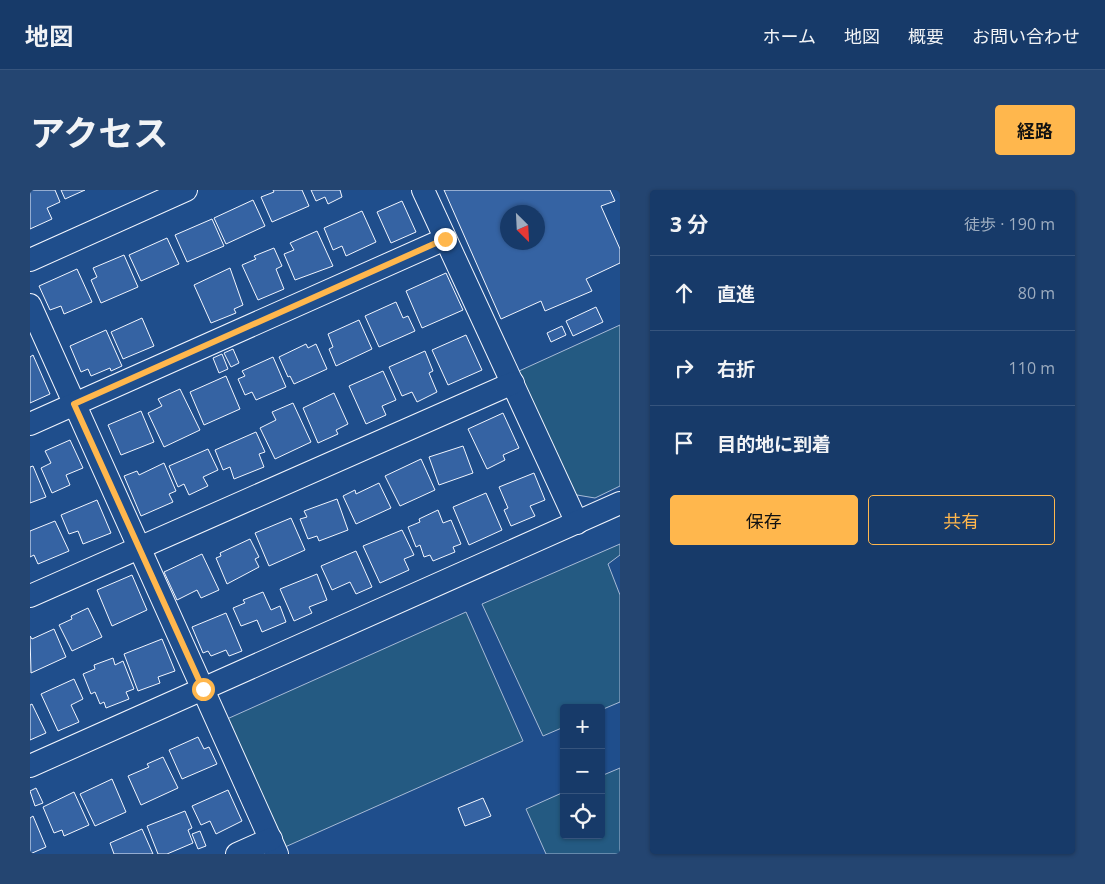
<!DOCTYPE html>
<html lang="ja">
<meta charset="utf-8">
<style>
body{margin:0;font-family:"Open Sans","Noto Sans JP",sans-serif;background:#244571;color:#f1f3f6}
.controls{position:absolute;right:15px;bottom:15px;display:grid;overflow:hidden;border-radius:5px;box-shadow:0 1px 4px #0004}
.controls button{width:45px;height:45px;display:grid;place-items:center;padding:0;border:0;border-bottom:1px solid #36547d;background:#173a69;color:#f1f3f6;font:25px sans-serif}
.compass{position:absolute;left:470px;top:15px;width:45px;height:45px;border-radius:50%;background:#173a69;box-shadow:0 1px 4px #0004;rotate:156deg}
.stop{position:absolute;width:15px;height:15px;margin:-11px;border:4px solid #ffb74d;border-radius:50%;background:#fff}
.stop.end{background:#ffb74d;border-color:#fff;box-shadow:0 1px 5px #0008}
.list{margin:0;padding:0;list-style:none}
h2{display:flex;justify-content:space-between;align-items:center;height:65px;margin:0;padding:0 20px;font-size:21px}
h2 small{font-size:16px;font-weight:400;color:#9eadc0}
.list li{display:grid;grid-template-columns:32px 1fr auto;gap:15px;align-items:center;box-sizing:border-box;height:75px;padding:0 20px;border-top:1px solid #36547d}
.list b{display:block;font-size:19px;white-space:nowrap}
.list em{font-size:16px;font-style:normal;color:#9eadc0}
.actions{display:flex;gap:10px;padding:15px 20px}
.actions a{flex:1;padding:11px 0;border:1px solid #ffb74d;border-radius:5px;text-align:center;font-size:18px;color:#ffb74d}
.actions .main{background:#ffb74d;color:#111}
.icon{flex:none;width:28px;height:28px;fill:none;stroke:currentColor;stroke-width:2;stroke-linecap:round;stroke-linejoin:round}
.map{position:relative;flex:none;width:590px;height:664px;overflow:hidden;border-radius:5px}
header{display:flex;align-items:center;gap:30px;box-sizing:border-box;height:70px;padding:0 25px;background:#173a69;border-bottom:1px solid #36547d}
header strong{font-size:24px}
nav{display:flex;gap:28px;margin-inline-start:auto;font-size:18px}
.intro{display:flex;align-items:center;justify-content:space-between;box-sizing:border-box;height:120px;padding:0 30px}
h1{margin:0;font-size:35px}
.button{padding:12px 22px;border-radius:5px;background:#ffb74d;color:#111;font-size:18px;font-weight:700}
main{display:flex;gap:30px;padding:0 30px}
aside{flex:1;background:#173a69;border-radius:5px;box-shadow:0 1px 4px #0004}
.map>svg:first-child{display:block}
.green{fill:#245a82;stroke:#a8bbd7}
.building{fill:#3563a3;stroke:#f2f6ff;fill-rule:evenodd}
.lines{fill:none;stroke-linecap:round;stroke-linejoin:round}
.minor-casing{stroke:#f2f6ff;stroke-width:24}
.minor{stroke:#1f4e8c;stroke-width:22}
.route{stroke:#ffb74d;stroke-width:6}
</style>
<header>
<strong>地図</strong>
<nav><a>ホーム</a><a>地図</a><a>概要</a><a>お問い合わせ</a></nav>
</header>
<div class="intro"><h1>アクセス</h1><a class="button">経路</a></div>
<main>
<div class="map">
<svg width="590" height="664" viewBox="0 0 590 664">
<rect width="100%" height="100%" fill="#1f4e8c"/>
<g class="green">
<polygon points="590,135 590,296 565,308 541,304 489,181"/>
<polygon points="590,354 590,365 578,374 590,405 590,512 571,520 571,518 534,518 534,537 513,546 452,414"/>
<polygon points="436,422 493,551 255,657 197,529"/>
<polygon points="590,578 590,664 516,664 496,619 534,602 534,645 571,645 571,586"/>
</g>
<g class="building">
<polygon points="0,0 25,0 30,12 17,18 22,29 0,39"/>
<polygon points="31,0 55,0 35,9"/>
<polygon points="243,0 272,0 279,16 242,32 231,7 244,2"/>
<polygon points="281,0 310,0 312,7 298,14 295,7 286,11"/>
<path d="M414 0H580L585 11 571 16 590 59V73L556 89 562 101 515 121 511 111 471 129ZM478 22H508V52H478Z"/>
<polygon points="223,10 235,36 196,54 184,28"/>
<polygon points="372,11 386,42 361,53 347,22"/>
<polygon points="332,21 346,52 316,66 312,56 303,60 294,38"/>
<polygon points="182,29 194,56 157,72 145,45"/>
<polygon points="287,41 303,76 265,90 254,64 264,60 260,53"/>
<polygon points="137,48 149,74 111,91 99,65"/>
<polygon points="244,58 252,76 246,79 254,99 228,110 212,75 226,69 224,66"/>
<polygon points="94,65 108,97 71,113 61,90 67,87 63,78"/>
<polygon points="200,78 213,115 204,119 206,123 181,133 164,95"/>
<polygon points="47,79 62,112 34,124 31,116 20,120 9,96"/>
<polygon points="416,83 433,120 392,138 376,101"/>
<polygon points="366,112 373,128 378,126 385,141 349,157 335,126"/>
<polygon points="566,117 573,132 543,146 536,131"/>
<polygon points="112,128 124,156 93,169 81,142"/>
<polygon points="329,130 342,159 306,176 299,159 303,157 298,144"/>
<polygon points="532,136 536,145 521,152 517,143"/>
<polygon points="76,140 92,176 81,181 80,178 61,186 58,179 51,182 40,156"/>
<polygon points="436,145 452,180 418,195 402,160"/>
<polygon points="276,154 278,158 286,154 297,179 264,194 260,186 258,187 249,167"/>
<polygon points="203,159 209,173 201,177 194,163"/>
<polygon points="395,161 403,181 399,183 407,202 387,212 382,202 372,206 359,177"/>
<polygon points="192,164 198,179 189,183 183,168"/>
<polygon points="3,165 20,204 0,213 0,167"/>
<polygon points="243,167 256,197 226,210 222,202 215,205 208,189 215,186 212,181"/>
<polygon points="353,181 366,210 352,216 356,225 336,234 319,196"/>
<polygon points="196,186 210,219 174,235 160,202"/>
<polygon points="150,199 170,240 134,257 118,223 132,216 128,209"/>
<polygon points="304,203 318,234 306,240 308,244 288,253 273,218"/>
<polygon points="263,213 281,252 245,269 230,238 246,230 242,222"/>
<polygon points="111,221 124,252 91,265 78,235"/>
<polygon points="473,223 489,258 473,265 475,270 457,279 438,239"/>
<polygon points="226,242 235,262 229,264 234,277 204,289 200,277 193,280 185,260"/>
<polygon points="40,250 53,278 36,285 40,295 22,303 11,278 21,273 15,261"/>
<polygon points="433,256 443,283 409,295 399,267"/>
<polygon points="178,259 188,280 173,287 178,296 159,305 154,294 148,297 139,276"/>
<polygon points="391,269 405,300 370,316 355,286"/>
<polygon points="134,273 146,301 139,304 143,312 111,326 94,286 107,281 109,285"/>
<polygon points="3,276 16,307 0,313 0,277"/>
<polygon points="504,283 515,310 500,316 505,326 481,336 474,320 478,318 469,297"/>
<polygon points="349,293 361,318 326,334 313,306 325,300 326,304"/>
<polygon points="456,303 472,340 439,355 423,317"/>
<polygon points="307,309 318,340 289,351 287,346 278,349 270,329 277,327 274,321"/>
<polygon points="67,310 81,343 53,354 48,341 39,344 31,325"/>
<polygon points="408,320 413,333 421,330 431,354 423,357 425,362 403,371 400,365 394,367 390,355 386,357 378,337 390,332 389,329"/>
<polygon points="261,328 275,360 239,376 225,343"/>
<polygon points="25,331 39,361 8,374 4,365 0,367 0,341"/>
<polygon points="372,340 384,365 374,369 379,380 350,393 333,356"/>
<polygon points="220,349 229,367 225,369 229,377 197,394 186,368 191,366 190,363"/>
<polygon points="326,361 342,397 326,404 320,392 302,400 291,376"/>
<polygon points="172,364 189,400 171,408 167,400 147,410 134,382"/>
<polygon points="287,384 297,410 279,417 282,423 264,431 250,399"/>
<polygon points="102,385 117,420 82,436 67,400"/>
<polygon points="233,402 241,420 250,416 256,432 232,442 227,430 211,436 203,418 215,413 213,410"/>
<polygon points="58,418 72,447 42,461 29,435 42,429 41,426"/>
<polygon points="196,423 212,461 199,466 196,460 181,466 178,461 173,463 162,437"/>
<polygon points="24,439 36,467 1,483 0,446 2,449"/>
<polygon points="132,449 145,481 128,487 130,493 108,501 94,464"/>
<polygon points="83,468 85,475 93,471 104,499 96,502 99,509 76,518 74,512 70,514 65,502 61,504 53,484 65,479 64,475"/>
<polygon points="44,489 53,509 41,515 49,532 28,541 11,504"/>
<polygon points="2,514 16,543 0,550 0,515"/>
<polygon points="168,547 174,559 179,557 187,574 152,589 139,560"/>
<polygon points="133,567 148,598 111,615 98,586 119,577 117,574"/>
<polygon points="82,589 96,622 65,636 50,604"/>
<polygon points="6,598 13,613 5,616 0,601"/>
<polygon points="198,600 212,631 186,644 180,631 171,635 162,616"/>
<polygon points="44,602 59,635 34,646 32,640 24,643 13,617"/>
<polygon points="453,608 461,626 435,636 428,618"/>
<polygon points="155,621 162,638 158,640 163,653 137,664 128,664 117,636"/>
<polygon points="3,626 16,657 0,664 0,628"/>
<polygon points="112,639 123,664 84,664 80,653"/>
<polygon points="170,641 176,656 168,659 162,644"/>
</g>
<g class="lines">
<defs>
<g id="minor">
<polyline points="393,0 547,333"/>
<polyline points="0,70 156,0"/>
<polyline points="0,115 247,664"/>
<polyline points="0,234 415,49"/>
<polyline points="0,406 483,193"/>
<polyline points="0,576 590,313"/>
<polyline points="207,664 241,649"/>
</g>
</defs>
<use href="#minor" class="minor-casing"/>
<use href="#minor" class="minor"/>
</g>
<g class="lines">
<polyline class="route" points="173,499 44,214 415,49"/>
</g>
</svg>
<div class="controls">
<button>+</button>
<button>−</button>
<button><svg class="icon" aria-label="locate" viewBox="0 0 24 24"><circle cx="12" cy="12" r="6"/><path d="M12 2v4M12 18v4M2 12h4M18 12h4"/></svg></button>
</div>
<svg class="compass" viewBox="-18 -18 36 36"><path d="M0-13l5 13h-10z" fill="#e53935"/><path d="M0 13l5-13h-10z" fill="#9eadc0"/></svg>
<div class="stop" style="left:173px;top:499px"></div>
<div class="stop end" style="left:415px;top:49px"></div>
</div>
<aside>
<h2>3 分<small>徒歩 · 190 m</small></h2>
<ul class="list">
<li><svg class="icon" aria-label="ahead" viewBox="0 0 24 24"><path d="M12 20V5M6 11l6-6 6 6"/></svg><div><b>直進</b></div><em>80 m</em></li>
<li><svg class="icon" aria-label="right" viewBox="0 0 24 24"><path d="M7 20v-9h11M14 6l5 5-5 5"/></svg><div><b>右折</b></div><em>110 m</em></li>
<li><svg class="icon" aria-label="arrive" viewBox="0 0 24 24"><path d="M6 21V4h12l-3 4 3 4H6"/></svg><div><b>目的地に到着</b></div></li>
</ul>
<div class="actions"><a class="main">保存</a><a>共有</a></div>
</aside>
</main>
